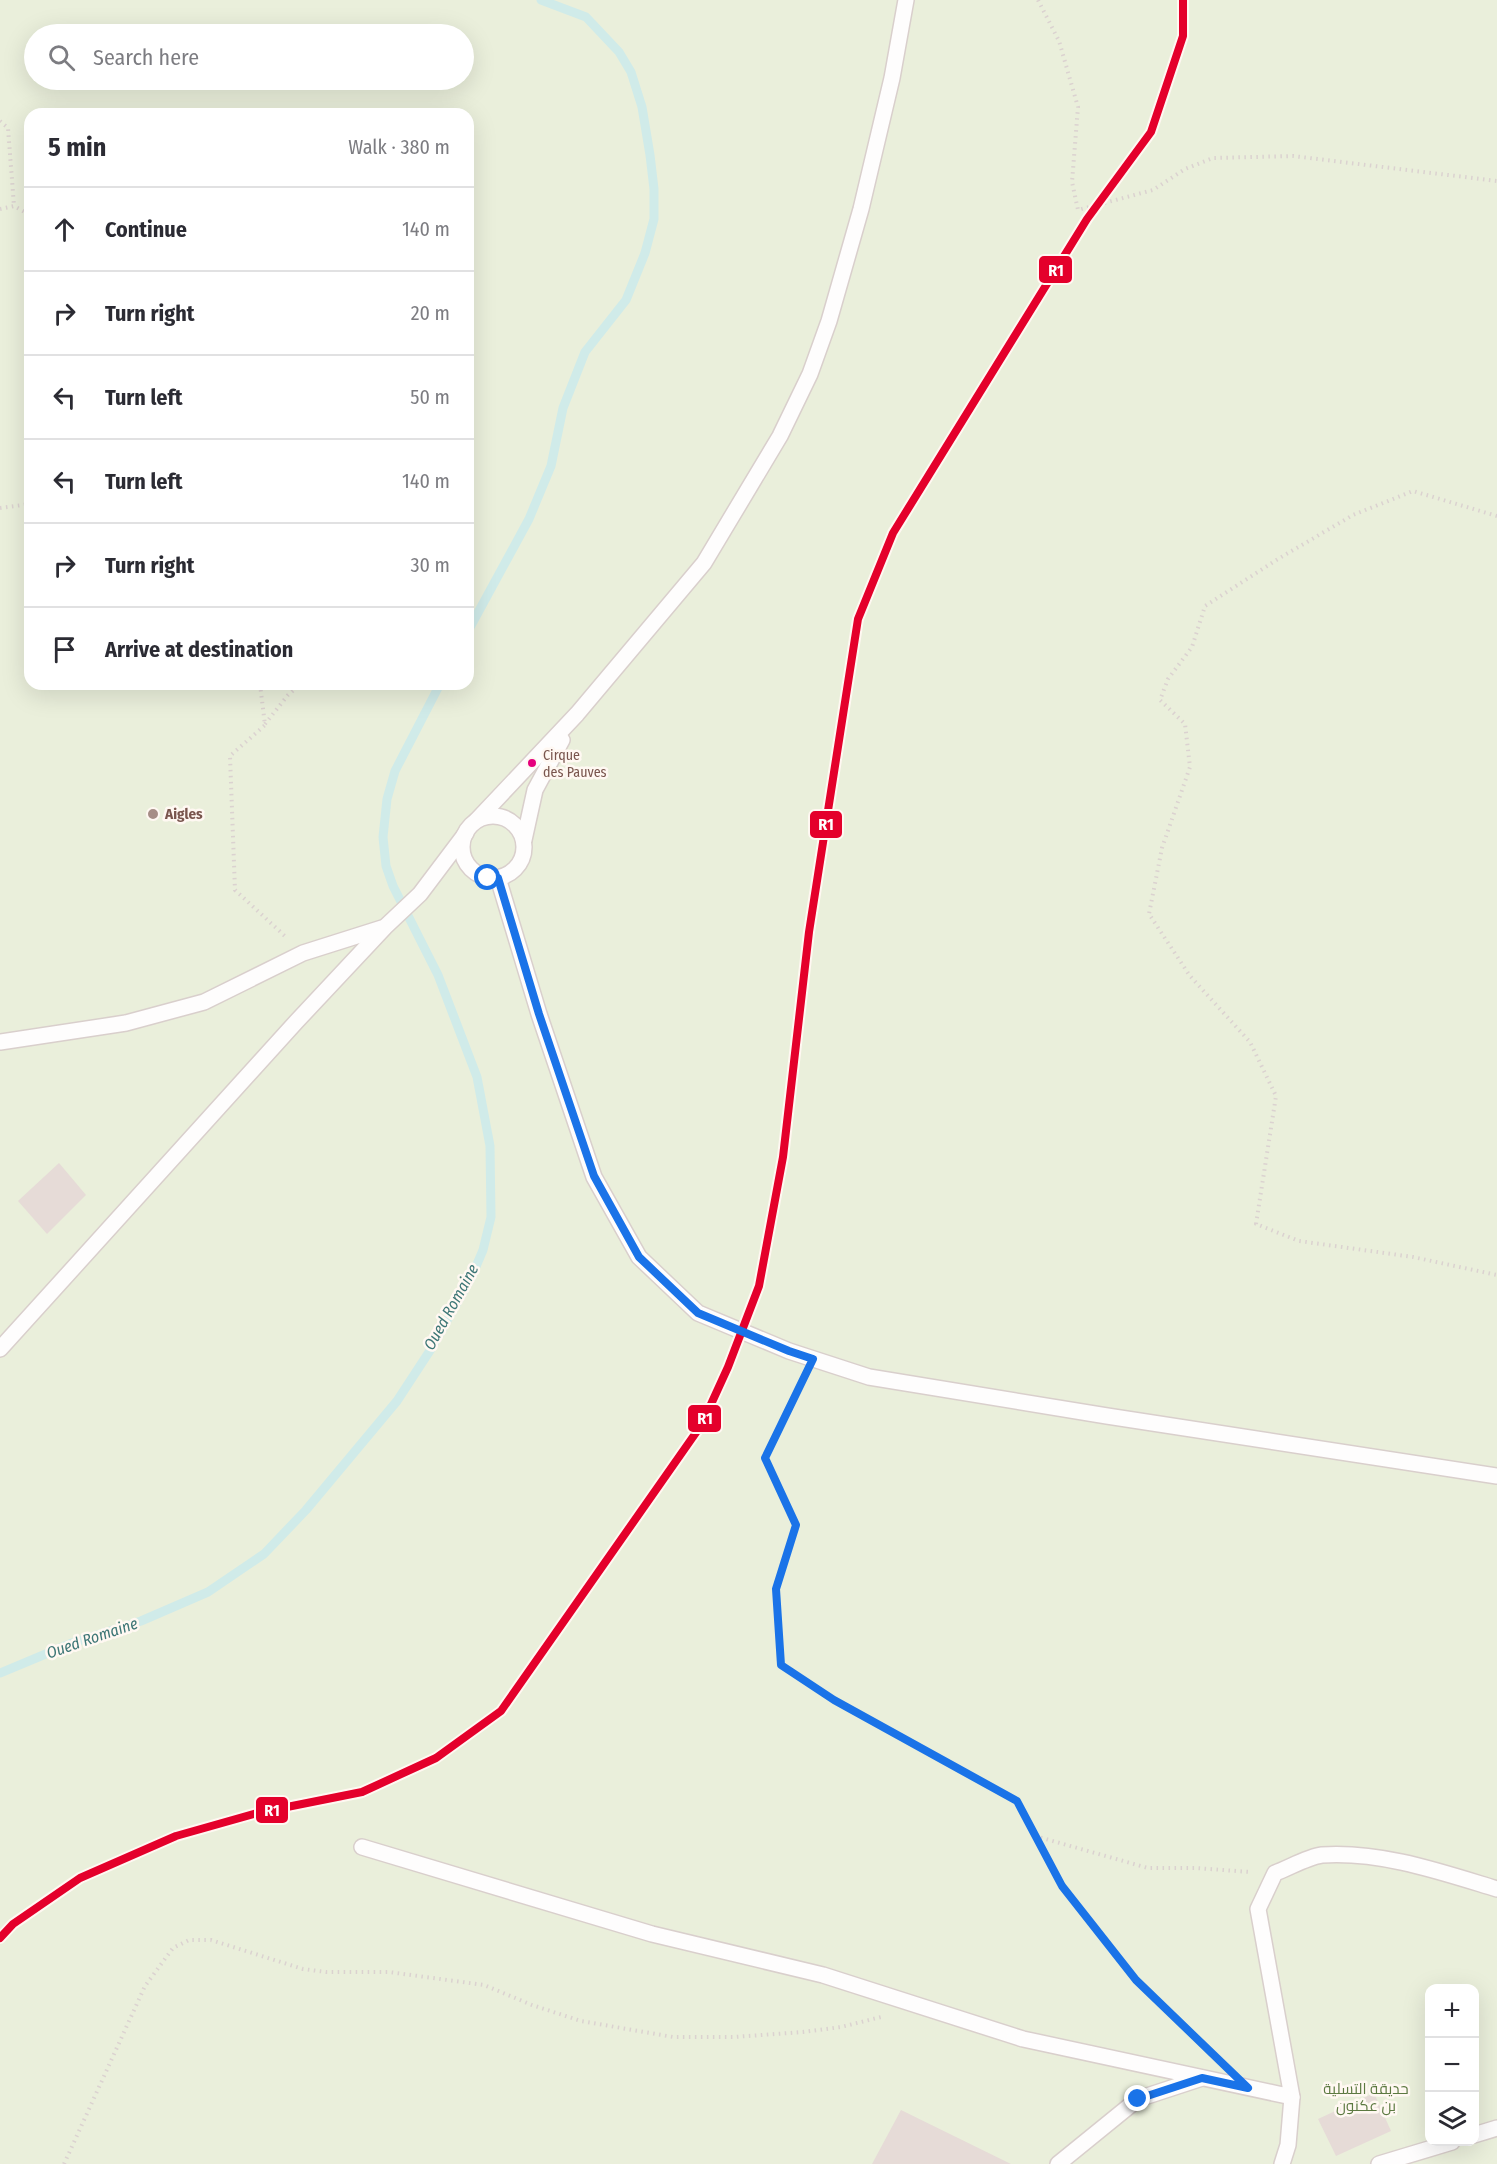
<!DOCTYPE html>
<meta charset="utf-8">
<style>
body{margin:0;font-family:"Fira Sans Condensed",Cairo,sans-serif;background:#f2f2f3;color:#2b2b33}
.controls{position:absolute;right:18px;bottom:18px;display:grid;overflow:hidden;border-radius:12px;box-shadow:0 6px 24px #0002}
.controls button{width:54px;height:54px;display:grid;place-items:center;padding:0;border:0;border-bottom:2px solid #e1e1e2;background:#fff;color:#2b2b33;font:30px sans-serif}
.stop{position:absolute;width:18px;height:18px;margin:-14px;border:4px solid #1a73e8;border-radius:50%;background:#fff}
.stop.end{background:#1a73e8;border-color:#fff;box-shadow:0 2px 6px #0008}
.list{margin:0;padding:0;list-style:none}
h2{display:flex;justify-content:space-between;align-items:center;height:78px;margin:0;padding:0 24px;font-size:26px}
h2 small{font-size:20px;font-weight:400;color:#7c7c81}
.list li{display:grid;grid-template-columns:39px 1fr auto;gap:18px;align-items:center;box-sizing:border-box;height:84px;padding:0 24px;border-top:2px solid #e1e1e2}
.list b{display:block;font-size:22px;white-space:nowrap}
.list em{font-size:20px;font-style:normal;color:#7c7c81}
.icon{flex:none;width:33px;height:33px;fill:none;stroke:currentColor;stroke-width:2;stroke-linecap:round;stroke-linejoin:round}
.map{position:relative;flex:none;width:1497px;height:2164px;overflow:hidden}
.search{position:absolute;background:#fff;box-shadow:0 6px 24px #0002;left:24px;top:24px;width:450px;height:66px;display:flex;align-items:center;gap:15px;box-sizing:border-box;padding:0 21px;border-radius:33px;color:#7c7c81;font-size:22px}
.panel{position:absolute;background:#fff;box-shadow:0 6px 24px #0002;left:24px;top:108px;width:450px;height:582px;border-radius:18px}
.map>svg:first-child{display:block}
.green{fill:#eaefdb;fill-rule:evenodd}
.lines{fill:none;stroke-linecap:round;stroke-linejoin:round}
.stream{stroke:#d0ebe9;stroke-width:9}
.building{fill:#e6dbd7}
.service-casing{stroke:#d9cfcc;stroke-width:18}
.path{stroke:#dbd2d0;stroke-width:4;stroke-dasharray:1.5 4.5;stroke-linecap:butt}
.service{stroke:#fefdfd;stroke-width:15}
.rail-1-casing{stroke:#fff8f2;stroke-width:12}
.rail-1{stroke:#e4002b;stroke-width:8}
.route{stroke:#1a73e8;stroke-width:8}
.bus-dot{fill:#e5007d;stroke:#fff8f2;stroke-width:2}
.poi-dot{fill:#a68d86;stroke:#fff8f2;stroke-width:2}
.labels{text-anchor:middle;dominant-baseline:central;stroke-width:5;stroke-linejoin:round;paint-order:stroke}
.bus-label{font-size:14px;fill:#79554d;stroke:#fff8f2;text-anchor:start}
.poi-label{font-size:15px;font-weight:bold;fill:#79554d;stroke:#fff8f2;text-anchor:start}
.park-label{font-size:15px;fill:#5c7941;stroke:#fff8f2}
.water-label{font-size:16px;font-style:italic;fill:#3d7676;stroke:#fff8f2}
.line-badge{stroke:#fff8f2;stroke-width:2}
.badge-label{font-size:16px;text-anchor:middle;font-weight:bold;fill:#fff}
</style>
<div class="map">
<svg width="1497" height="2164" viewBox="0 0 1497 2164">
<rect width="100%" height="100%" fill="#f9f4f0"/>
<path class="green" d="M0 0H1497V2164H0ZM34 34H464V80H34ZM30 114H468V684H30ZM1430 1988H1474V2142H1430Z"/>
<g class="lines">
<g class="stream">
<polyline points="468,631 529,519 551,466 563,408 585,352 626,300 645,253 654,219 654,189 650,155 642,107 631,72 619,52 586,17 541,0"/>
<polyline points="0,1673 72,1643 141,1621 208,1592 264,1554 306,1510 397,1401 431,1349 472,1276 483,1250 491,1217 490,1146 477,1077 438,975 393,886 386,866 383,837 387,799 395,771 440,684"/>
</g>
</g>
<g class="building">
<polygon points="59,1163 86,1195 47,1234 18,1201"/>
<polygon points="1374,2093 1391,2131 1336,2156 1318,2119"/>
<polygon points="901,2110 1011,2164 872,2164"/>
</g>
<g class="lines">
<defs>
<g id="service">
<circle cx="493" cy="847" r="31"/>
<polyline points="477,820 577,714 704,563 780,436 810,374 829,321 861,209 892,78 906,0"/>
<polyline points="524,840 535,790 562,740"/>
<polyline points="498,878 539,1014 594,1177 639,1257 698,1313 789,1351 869,1377 1107,1416 1497,1476"/>
<polyline points="0,1042 126,1023 204,1002 303,953 382,928"/>
<polyline points="0,1349 296,1022 385,927 420,894 466,833"/>
<path d="M362 1847 652 1934 823 1975 1023 2039 1292 2097 1258 1909 1275 1873C1289 1868 1307 1857 1322 1855 1381 1851 1441 1872 1497 1889"/>
<polyline points="1474,2135 1497,2128"/>
<polyline points="1058,2164 1138,2099 1202,2078"/>
<polyline points="1282,2164 1288,2145 1292,2097"/>
<polyline points="1379,2164 1452,2142"/>
</g>
</defs>
<use href="#service" class="service-casing"/>
<g class="path">
<polyline points="1038,0 1059,41 1078,107 1072,182 1078,210 1153,190 1185,169 1213,158 1293,156 1497,181"/>
<polyline points="0,121 8,128 14,206"/>
<polyline points="0,209 14,206 30,215"/>
<polyline points="0,508 30,504"/>
<polyline points="1497,516 1413,491 1353,515 1278,559 1205,606 1192,647 1168,679 1160,700 1185,724 1190,767 1162,848 1149,914 1190,976 1250,1042 1276,1096 1256,1224 1299,1241 1413,1257 1497,1275"/>
<polyline points="260,684 265,725 230,756 235,890 287,938"/>
<polyline points="265,724 288,695 301,684"/>
<polyline points="802,1380 765,1458 796,1525 776,1589 781,1665 834,1700 1017,1801 1062,1886 1136,1980 1215,2056"/>
<polyline points="1035,1836 1148,1868 1196,1868 1250,1872"/>
<polyline points="64,2164 145,1986 173,1948 189,1940 211,1940 303,1969 326,1972 389,1972 484,1985 532,2005 581,2021 673,2037 734,2037 803,2032 841,2027 881,2017"/>
</g>
<use href="#service" class="service"/>
<defs>
<polyline id="rail-1" points="0,1938 13,1924 80,1878 176,1836 257,1813 362,1792 436,1758 501,1711 702,1424 728,1367 759,1286 783,1157 809,932 858,619 893,533 1087,219 1151,132 1183,36 1183,0"/>
</defs>
<use href="#rail-1" class="rail-1-casing"/>
<use href="#rail-1" class="rail-1"/>
</g>
<g class="lines">
<polyline class="route" points="488,878 498,878 539,1014 594,1176 639,1257 698,1313 789,1351 813,1359 765,1458 796,1525 776,1589 781,1665 834,1700 1017,1801 1062,1886 1136,1980 1248,2088 1202,2078 1138,2099"/>
</g>
<circle class="bus-dot" cx="532" cy="763" r="5"/>
<circle class="poi-dot" cx="153" cy="814" r="6"/>
<g class="labels">
<g class="bus-label">
<text x="543" y="755">Cirque<tspan x="543" dy="17">des Pauves</tspan></text>
</g>
<g class="poi-label">
<text x="165" y="814">Aigles</text>
</g>
<g class="park-label">
<text x="1366" y="2089">حديقة التسلية<tspan x="1366" dy="17">بن عكنون</tspan></text>
</g>
<g class="water-label">
<text transform="translate(451 1307) rotate(-61)">Oued Romaine</text>
<text transform="translate(92 1638) rotate(-19)">Oued Romaine</text>
</g>
</g>
<g class="line-badge">
<rect x="1038" y="255" width="35" height="29" rx="6" fill="#e4002b"/>
<rect x="809" y="810" width="34" height="29" rx="6" fill="#e4002b"/>
<rect x="687" y="1404" width="35" height="29" rx="6" fill="#e4002b"/>
<rect x="255" y="1796" width="34" height="28" rx="6" fill="#e4002b"/>
</g>
<g class="badge-label">
<text x="1056" y="276">R1</text>
<text x="826" y="830">R1</text>
<text x="705" y="1424">R1</text>
<text x="272" y="1816">R1</text>
</g>
</svg>
<div class="controls">
<button>+</button>
<button>−</button>
<button><svg class="icon" aria-label="layers" viewBox="0 0 24 24"><path d="M12 4l9 5-9 5-9-5zM3 14l9 5 9-5"/></svg></button>
</div>
<div class="stop" style="left:488px;top:878px"></div>
<div class="stop end" style="left:1138px;top:2099px"></div>
<div class="search"><svg class="icon" aria-label="search" viewBox="0 0 24 24"><circle cx="10" cy="10" r="6"/><path d="M15 15l6 6"/></svg>Search here</div>
<section class="panel">
<h2>5 min<small>Walk · 380 m</small></h2>
<ul class="list">
<li><svg class="icon" aria-label="ahead" viewBox="0 0 24 24"><path d="M12 20V5M6 11l6-6 6 6"/></svg><div><b>Continue</b></div><em>140 m</em></li>
<li><svg class="icon" aria-label="right" viewBox="0 0 24 24"><path d="M7 20v-9h11M14 6l5 5-5 5"/></svg><div><b>Turn right</b></div><em>20 m</em></li>
<li><svg class="icon" aria-label="left" viewBox="0 0 24 24"><path d="M17 20v-9H6M10 6l-5 5 5 5"/></svg><div><b>Turn left</b></div><em>50 m</em></li>
<li><svg class="icon" aria-label="left" viewBox="0 0 24 24"><path d="M17 20v-9H6M10 6l-5 5 5 5"/></svg><div><b>Turn left</b></div><em>140 m</em></li>
<li><svg class="icon" aria-label="right" viewBox="0 0 24 24"><path d="M7 20v-9h11M14 6l5 5-5 5"/></svg><div><b>Turn right</b></div><em>30 m</em></li>
<li><svg class="icon" aria-label="arrive" viewBox="0 0 24 24"><path d="M6 21V4h12l-3 4 3 4H6"/></svg><div><b>Arrive at destination</b></div></li>
</ul>
</section>
</div>
